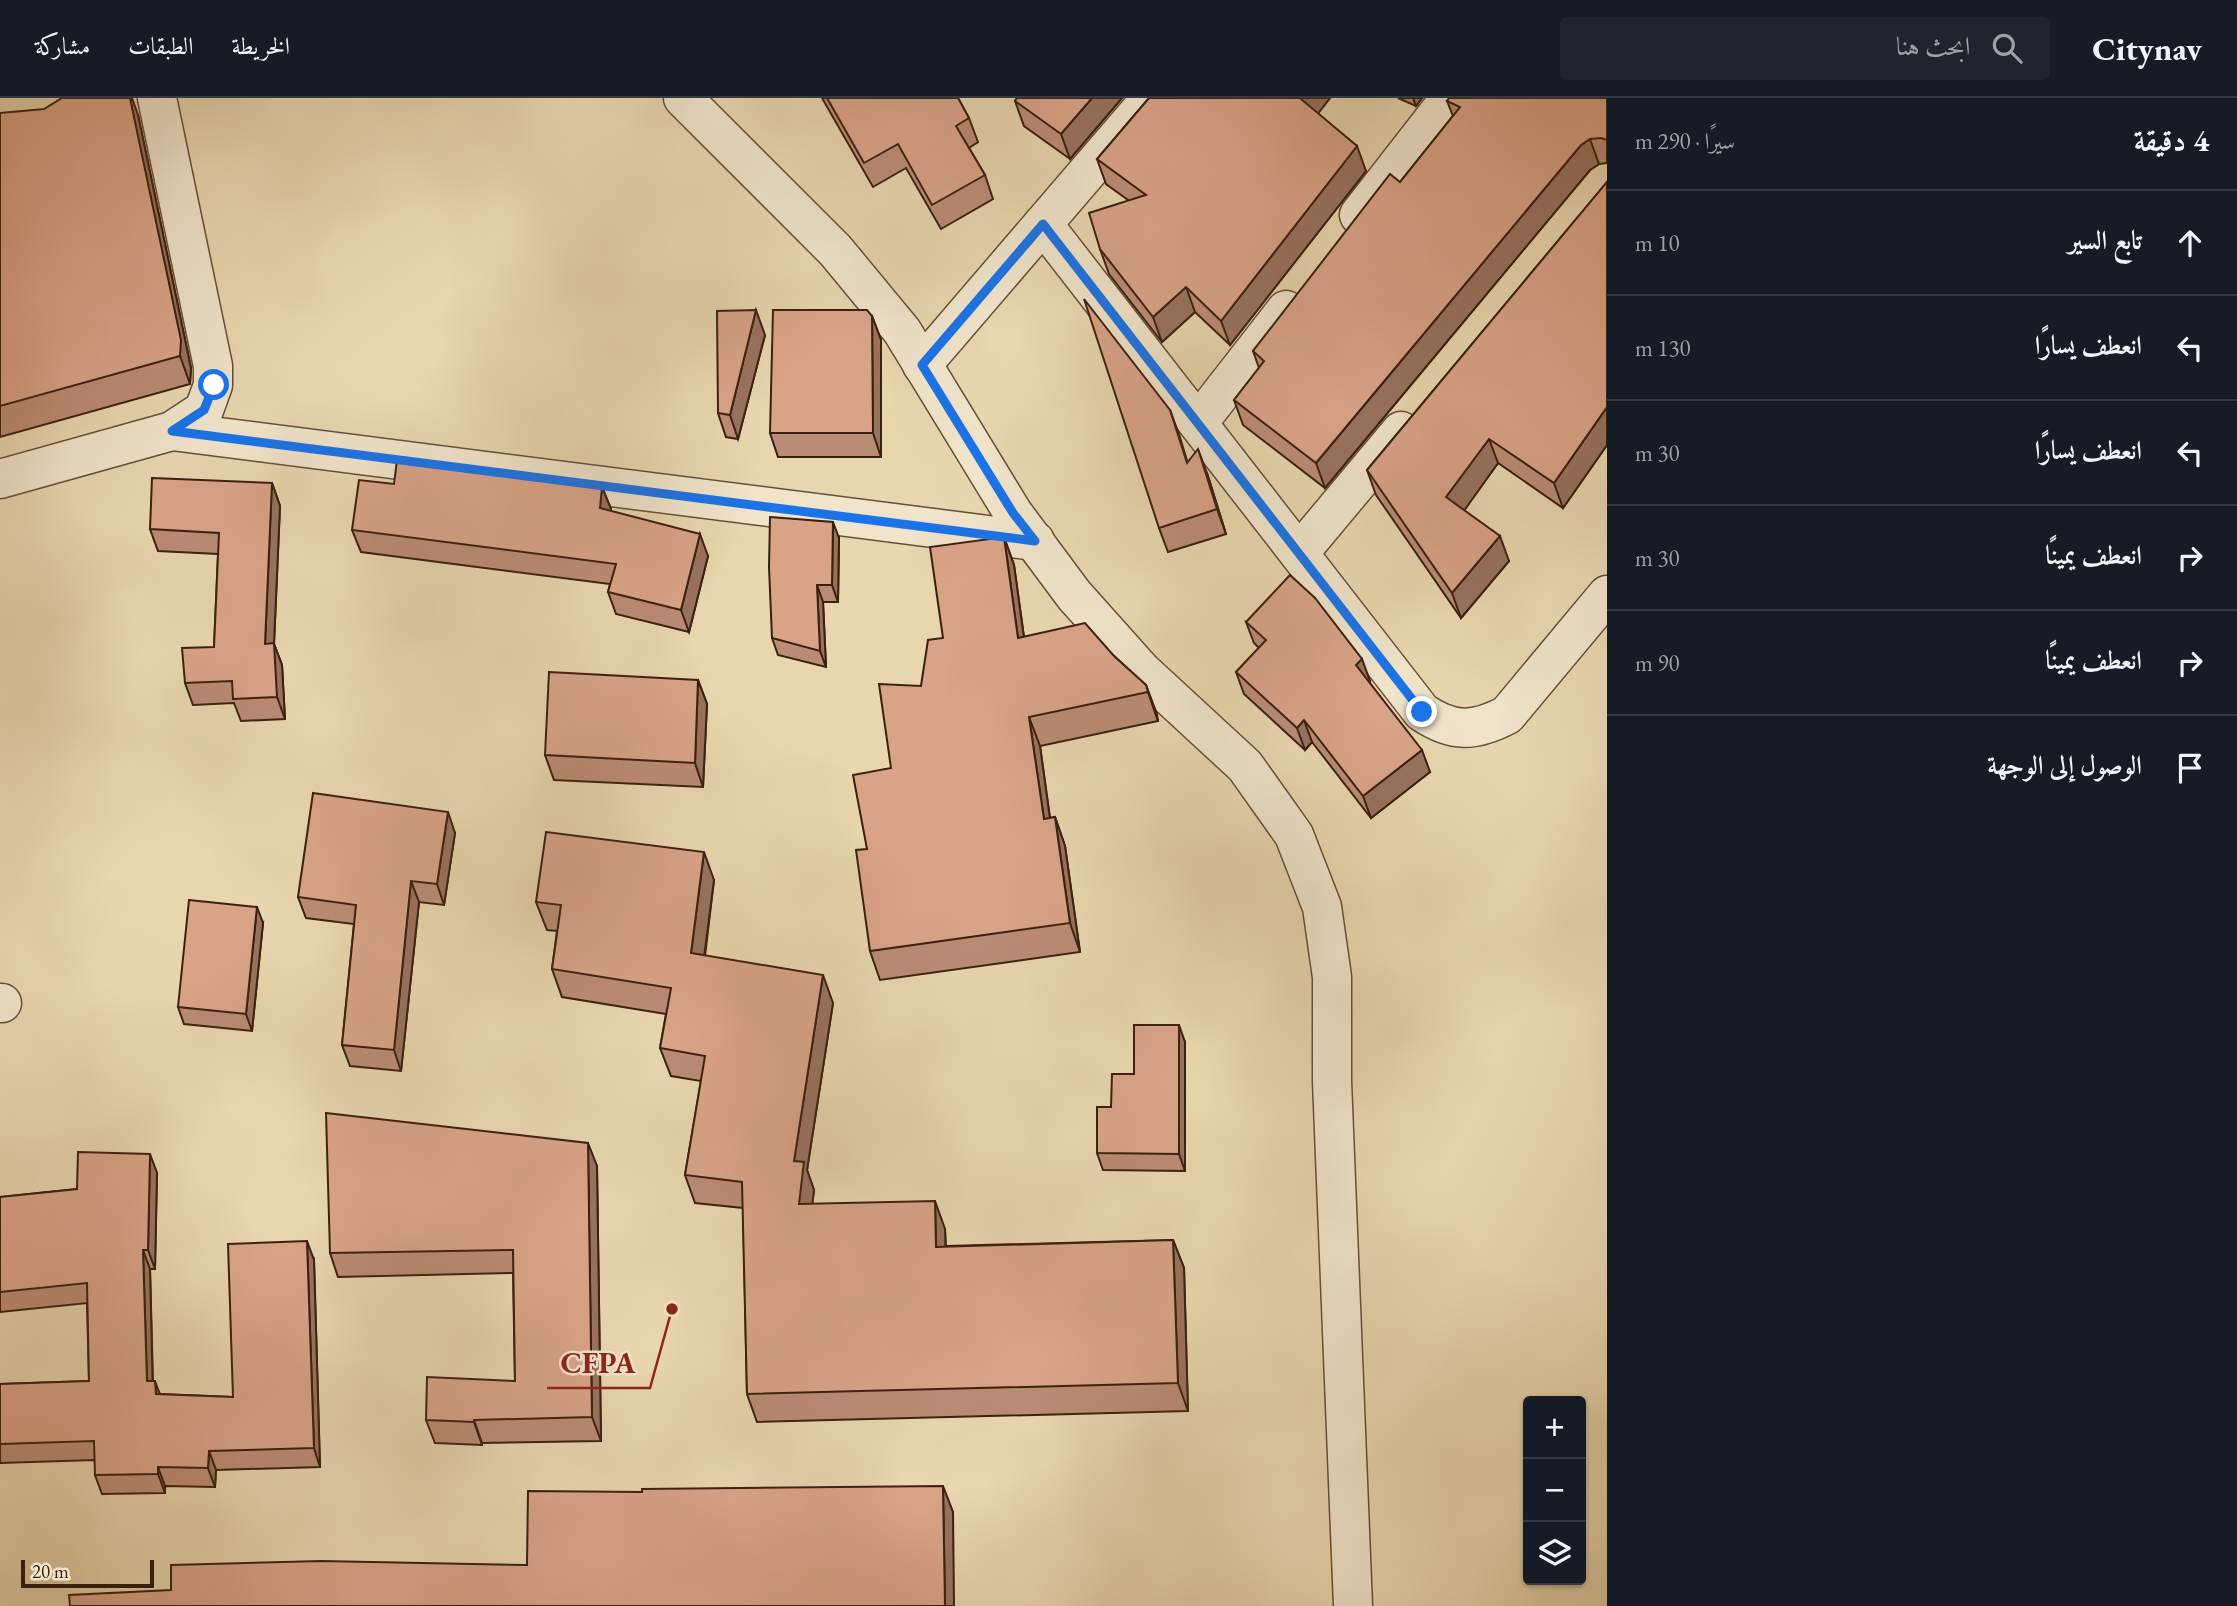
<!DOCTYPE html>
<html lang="ar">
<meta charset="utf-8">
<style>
body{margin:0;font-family:"EB Garamond",Amiri,serif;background:#20242c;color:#f1f3f6;direction:rtl}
.controls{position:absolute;right:21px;bottom:21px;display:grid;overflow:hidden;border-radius:7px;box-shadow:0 2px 5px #0004}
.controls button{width:63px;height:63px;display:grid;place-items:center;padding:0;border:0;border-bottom:2px solid #363941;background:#171b24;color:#f1f3f6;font:35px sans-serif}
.scale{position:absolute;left:21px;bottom:18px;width:133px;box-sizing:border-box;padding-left:7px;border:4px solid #3a200f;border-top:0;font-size:19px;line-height:24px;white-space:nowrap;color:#3a200f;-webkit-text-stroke:5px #f0e4cb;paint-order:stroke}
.stop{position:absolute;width:21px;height:21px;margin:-16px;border:5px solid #1a73e8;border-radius:50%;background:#fff}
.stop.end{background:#1a73e8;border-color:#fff;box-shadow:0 2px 7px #0008}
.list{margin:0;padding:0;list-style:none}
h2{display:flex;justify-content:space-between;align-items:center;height:91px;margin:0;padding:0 28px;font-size:30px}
h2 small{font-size:23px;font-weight:400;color:#9ea1a6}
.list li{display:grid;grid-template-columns:46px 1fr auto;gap:21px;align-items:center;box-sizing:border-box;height:105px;padding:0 28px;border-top:2px solid #363941}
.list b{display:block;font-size:26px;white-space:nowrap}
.list em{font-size:23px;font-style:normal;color:#9ea1a6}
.icon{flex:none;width:38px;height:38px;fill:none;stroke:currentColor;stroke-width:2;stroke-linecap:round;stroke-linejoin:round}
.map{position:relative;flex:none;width:1607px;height:1508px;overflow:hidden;direction:ltr}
header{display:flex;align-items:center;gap:42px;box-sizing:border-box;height:98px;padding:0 35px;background:#171b24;border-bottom:2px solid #363941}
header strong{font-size:33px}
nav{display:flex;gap:38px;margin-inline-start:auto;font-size:24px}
.search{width:490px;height:63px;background:#20242c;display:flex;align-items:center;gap:18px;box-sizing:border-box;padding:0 24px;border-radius:7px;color:#9ea1a6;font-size:26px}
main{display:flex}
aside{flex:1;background:#171b24}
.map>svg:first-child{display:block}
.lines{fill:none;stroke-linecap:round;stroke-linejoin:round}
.minor-casing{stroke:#664e37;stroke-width:41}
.minor{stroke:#f0e4cb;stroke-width:38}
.wall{fill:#bb8c75;stroke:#3a200f;stroke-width:2}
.shaded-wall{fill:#98725f;stroke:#3a200f;stroke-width:2}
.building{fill:#d9a388;stroke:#3a200f;stroke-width:2}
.route{stroke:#1a73e8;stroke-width:9}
.leader{fill:none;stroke:#8f2418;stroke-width:2.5}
.callout-dot{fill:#8f2418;stroke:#f0e4cb;stroke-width:2.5}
.callout-label{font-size:30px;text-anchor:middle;font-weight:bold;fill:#8f2418;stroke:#f0e4cb;stroke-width:5;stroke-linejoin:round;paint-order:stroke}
</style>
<header>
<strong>Citynav</strong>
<div class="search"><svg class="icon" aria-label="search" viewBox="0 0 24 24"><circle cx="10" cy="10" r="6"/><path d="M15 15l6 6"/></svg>ابحث هنا</div>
<nav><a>الخريطة</a><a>الطبقات</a><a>مشاركة</a></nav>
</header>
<main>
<aside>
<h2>4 دقيقة<small>سيرًا · 290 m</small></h2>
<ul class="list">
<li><svg class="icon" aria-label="ahead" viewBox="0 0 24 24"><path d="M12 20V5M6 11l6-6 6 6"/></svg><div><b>تابع السير</b></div><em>10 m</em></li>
<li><svg class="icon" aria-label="left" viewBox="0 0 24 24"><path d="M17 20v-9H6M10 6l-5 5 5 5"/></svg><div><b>انعطف يسارًا</b></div><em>130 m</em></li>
<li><svg class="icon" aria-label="left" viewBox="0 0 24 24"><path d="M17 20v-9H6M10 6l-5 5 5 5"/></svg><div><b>انعطف يسارًا</b></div><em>30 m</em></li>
<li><svg class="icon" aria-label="right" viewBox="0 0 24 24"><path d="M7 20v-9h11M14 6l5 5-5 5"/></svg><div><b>انعطف يمينًا</b></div><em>30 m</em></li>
<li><svg class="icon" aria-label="right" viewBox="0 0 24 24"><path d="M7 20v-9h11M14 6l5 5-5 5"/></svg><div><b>انعطف يمينًا</b></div><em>90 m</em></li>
<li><svg class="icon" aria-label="arrive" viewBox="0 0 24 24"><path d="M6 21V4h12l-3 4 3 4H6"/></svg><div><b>الوصول إلى الوجهة</b></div></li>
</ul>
</aside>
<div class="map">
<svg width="1607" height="1508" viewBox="0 0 1607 1508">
<rect width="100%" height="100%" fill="#e8d6af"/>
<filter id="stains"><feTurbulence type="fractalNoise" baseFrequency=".00286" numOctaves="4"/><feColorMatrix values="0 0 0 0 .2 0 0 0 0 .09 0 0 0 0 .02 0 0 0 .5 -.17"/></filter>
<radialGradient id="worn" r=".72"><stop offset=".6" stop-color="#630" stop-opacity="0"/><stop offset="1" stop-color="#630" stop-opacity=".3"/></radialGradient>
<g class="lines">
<defs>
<g id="minor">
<polyline points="683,0 835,152 902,233 1013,415 1074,497 1141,572 1245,668 1294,737 1322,809 1332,879 1332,983 1353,1508"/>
<polyline points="1359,117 1450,0"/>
<path d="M1043 126 1422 614C1453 635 1474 634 1507 617L1607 497"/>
<polyline points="922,267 1151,0"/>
<polyline points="1198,325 1286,212"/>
<polyline points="172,333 1035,443"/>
<polyline points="0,381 172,333 204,312 213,287 213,268 157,0"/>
<polyline points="1299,455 1401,333"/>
<polyline points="0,905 2,905"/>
</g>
</defs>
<use href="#minor" class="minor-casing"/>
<use href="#minor" class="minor"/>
</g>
<g class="wall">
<polygon points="822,0 958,0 969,20 978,44 969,50 985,77 993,101 941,131 906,70 873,89"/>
<polygon points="1017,0 1122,0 1070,61 1024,28 1015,3"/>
<polygon points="1149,0 1330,0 1318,15 1366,73 1230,247 1195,214 1162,244 1109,176 1100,151 1128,102 1106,86 1097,61"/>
<polygon points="1398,0 1422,0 1416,8"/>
<polygon points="1607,0 1607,65 1599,66 1590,72 1325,390 1243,327 1234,302 1259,270 1253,253 1400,84 1453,18 1447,3"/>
<polygon points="0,15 138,17 191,270 190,286 0,339"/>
<polygon points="1607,84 1607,347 1563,410 1498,365 1464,412 1509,463 1461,520 1376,397 1367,372"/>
<polygon points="872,218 881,242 881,359 778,359 770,335"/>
<polygon points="765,237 738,341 726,339 718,315"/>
<polygon points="1170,312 1187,364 1207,375 1226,436 1168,454 1159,430"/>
<polygon points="272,385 280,408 274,546 282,567 285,621 241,623 234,605 193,607 185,585 214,549 218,456 158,453 150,431"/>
<polygon points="394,386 602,389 611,411 610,413 708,458 689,534 616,516 608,494 610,486 361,454 352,432"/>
<polygon points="1004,439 1014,467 1024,539 1114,558 1146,587 1158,623 1040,648 1050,720 1055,719 1065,748 1080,854 880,882 870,853 867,751 891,670 943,540"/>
<polygon points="839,440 838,504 823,504 826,569 778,557 772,540"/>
<polygon points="1246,524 1370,583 1369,584 1430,674 1371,720 1312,644 1305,652 1244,596 1236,574 1259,550 1254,545"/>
<polygon points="698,582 707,606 703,689 554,682 545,657"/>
<polygon points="455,735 444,807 419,804 401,973 350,968 342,947 354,826 306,820 298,799"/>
<polygon points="714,782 705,858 833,905 807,1072 814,1092 812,1106 945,1131 946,1148 1173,1142 1184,1170 1188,1313 757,1324 747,1296 743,1110 695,1105 685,1077 701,983 671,978 660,950 666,916 562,899 552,871 557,833 547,832 536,804"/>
<polygon points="263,825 252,933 184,926 178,909"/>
<polygon points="1185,944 1185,1073 1103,1072 1097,1055 1111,1009 1134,976"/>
<polygon points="597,1068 601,1343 482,1345 482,1347 435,1345 426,1322 515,1283 513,1175 338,1179 330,1155"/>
<polygon points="157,1075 155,1171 150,1171 153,1283 160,1296 233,1299 314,1162 320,1369 216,1372 215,1389 165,1388 165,1395 102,1396 95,1377 95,1362 0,1365 0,1286 89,1283 87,1205 0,1214 0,1099 77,1091"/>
</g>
<g class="shaded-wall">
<polygon points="130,0 132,0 138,17 191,270 190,286 180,258"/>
<polygon points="1092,0 1122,0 1070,61 1061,36"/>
<polygon points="1302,0 1330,0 1310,26 1301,1"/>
<polygon points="1413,0 1422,0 1416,8"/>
<polygon points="1590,41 1599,66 1590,72 1325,390 1316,365 1581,47"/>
<polygon points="1357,48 1366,73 1230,247 1221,223"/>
<polygon points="1186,189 1195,214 1162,244 1153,219"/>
<polygon points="756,212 765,237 738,341 730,317"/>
<polygon points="872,218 881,242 881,359 873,335"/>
<polygon points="1607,309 1607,347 1563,410 1554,385"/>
<polygon points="1170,312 1179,336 1195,389 1187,365"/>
<polygon points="1489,341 1498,365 1456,424 1446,399"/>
<polygon points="1198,351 1207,375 1226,436 1217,411"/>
<polygon points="272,385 280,408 274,546 282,567 285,621 277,599 265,546"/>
<polygon points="602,389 611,411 608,433 600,410"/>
<polygon points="833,424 839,440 838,504 832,487"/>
<polygon points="700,436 708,458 689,534 681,512"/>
<polygon points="1500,438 1509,463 1461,520 1452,495"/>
<polygon points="1004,439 1014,467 1028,569 1018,540"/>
<polygon points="817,487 823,504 826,569 820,553"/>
<polygon points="1362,561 1370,583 1364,589 1356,567"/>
<polygon points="698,582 707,606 703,689 695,665"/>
<polygon points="1146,587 1157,616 1158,623 1148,594"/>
<polygon points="1029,619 1040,648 1054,750 1044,721"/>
<polygon points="1304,622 1312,644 1305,652 1297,630"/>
<polygon points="1422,652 1430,674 1371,720 1363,698"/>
<polygon points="448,714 455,735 444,807 437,786"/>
<polygon points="1055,719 1065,748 1080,854 1070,825"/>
<polygon points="704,754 714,782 701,883 691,855"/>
<polygon points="411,783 419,804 401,973 394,952"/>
<polygon points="257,809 263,825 252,933 246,916"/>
<polygon points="823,877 833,905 807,1072 814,1092 809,1134 799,1106 794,1063"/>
<polygon points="1179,927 1185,944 1185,1073 1179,1056"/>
<polygon points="588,1045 597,1068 601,1343 592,1319"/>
<polygon points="150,1056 157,1075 155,1171 148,1152"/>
<polygon points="935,1103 945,1131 946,1177 936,1149"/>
<polygon points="1173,1142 1184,1170 1188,1313 1178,1285"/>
<polygon points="307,1143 314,1162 320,1369 314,1350"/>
<polygon points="143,1152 150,1171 153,1303 147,1283"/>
<polygon points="155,1283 162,1302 156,1296"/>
<polygon points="474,1322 482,1345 482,1347 474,1324"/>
<polygon points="209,1353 216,1372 215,1389 208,1370"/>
<polygon points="158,1369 165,1388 165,1395 158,1376"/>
<polygon points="943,1388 953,1414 954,1508 945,1508"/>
</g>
<g class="building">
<polygon points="62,0 130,0 181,242 180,258 0,308 0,15 44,11"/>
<polygon points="827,0 958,0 969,20 956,28 985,77 932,107 898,46 864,65"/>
<polygon points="1017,0 1092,0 1061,36 1015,3"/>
<polygon points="1149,0 1302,0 1301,1 1357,48 1221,223 1186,189 1153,219 1100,151 1089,115 1146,97 1097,61"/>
<polygon points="1449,0 1607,0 1607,42 1601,40 1590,41 1581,47 1316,365 1234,302 1264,263 1253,253 1390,76 1400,84 1460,9 1447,3"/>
<polygon points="1607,84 1607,309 1554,385 1489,341 1446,399 1500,438 1452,495 1367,372"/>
<polygon points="1084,201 1170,312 1187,365 1198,351 1217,411 1159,430"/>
<polygon points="756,212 730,317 718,315 717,213"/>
<polygon points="773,212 867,212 872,218 873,335 770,335"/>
<polygon points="397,362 602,389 600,410 700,436 681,512 608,494 616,466 352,432 359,382 394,386"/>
<polygon points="152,380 272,385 265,546 274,545 277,599 233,601 232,583 185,585 182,550 214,549 219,435 150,431"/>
<polygon points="770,419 833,424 832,487 817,487 820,553 772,540 769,469"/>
<polygon points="1004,439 1018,540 1085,525 1114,558 1146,587 1148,594 1029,619 1044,721 1055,719 1070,825 870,853 856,752 867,751 853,677 891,670 879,586 921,588 928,542 943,540 930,449"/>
<polygon points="1290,477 1315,500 1362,561 1356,567 1422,652 1363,698 1304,622 1297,630 1236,574 1266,542 1246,524"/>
<polygon points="549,574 698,582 695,665 545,657"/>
<polygon points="313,695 448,714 437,786 411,783 394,952 342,947 356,807 298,799"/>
<polygon points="546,734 704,754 691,855 823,877 794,1063 804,1064 799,1106 935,1103 936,1149 1173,1142 1178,1285 747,1296 742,1084 685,1077 705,958 660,950 671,890 552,871 561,807 536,804"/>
<polygon points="189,802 257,809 246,916 178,909"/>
<polygon points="1134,927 1179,927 1179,1056 1097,1055 1097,1009 1111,1009 1112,976 1134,976"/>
<polygon points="326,1015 588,1045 592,1319 474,1322 474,1324 426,1322 427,1279 515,1283 513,1152 330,1155"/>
<polygon points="78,1054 150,1056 148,1152 143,1152 147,1283 155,1283 156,1296 233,1299 228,1146 307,1143 314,1350 209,1353 208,1370 158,1369 158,1376 95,1377 94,1343 0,1346 0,1286 89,1283 87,1185 0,1194 0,1099 77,1091"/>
<polygon points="943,1388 945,1508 70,1508 69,1497 171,1492 171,1467 321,1463 527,1467 528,1393 642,1394 642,1391"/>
</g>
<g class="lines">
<polyline class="route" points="214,287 204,312 172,333 1035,443 1013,415 922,267 1043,126 1422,614"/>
</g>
<path class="leader" d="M672 1211L650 1290H547"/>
<circle class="callout-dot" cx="672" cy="1211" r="7"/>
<g class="callout-label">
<text x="598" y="1275">CFPA</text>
</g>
<rect width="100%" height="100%" filter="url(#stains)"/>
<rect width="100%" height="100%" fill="url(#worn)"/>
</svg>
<div class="controls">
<button>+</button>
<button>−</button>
<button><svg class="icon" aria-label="layers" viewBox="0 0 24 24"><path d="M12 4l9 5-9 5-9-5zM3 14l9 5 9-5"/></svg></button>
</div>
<div class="scale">20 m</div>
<div class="stop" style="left:214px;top:287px"></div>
<div class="stop end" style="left:1422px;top:614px"></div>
</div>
</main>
